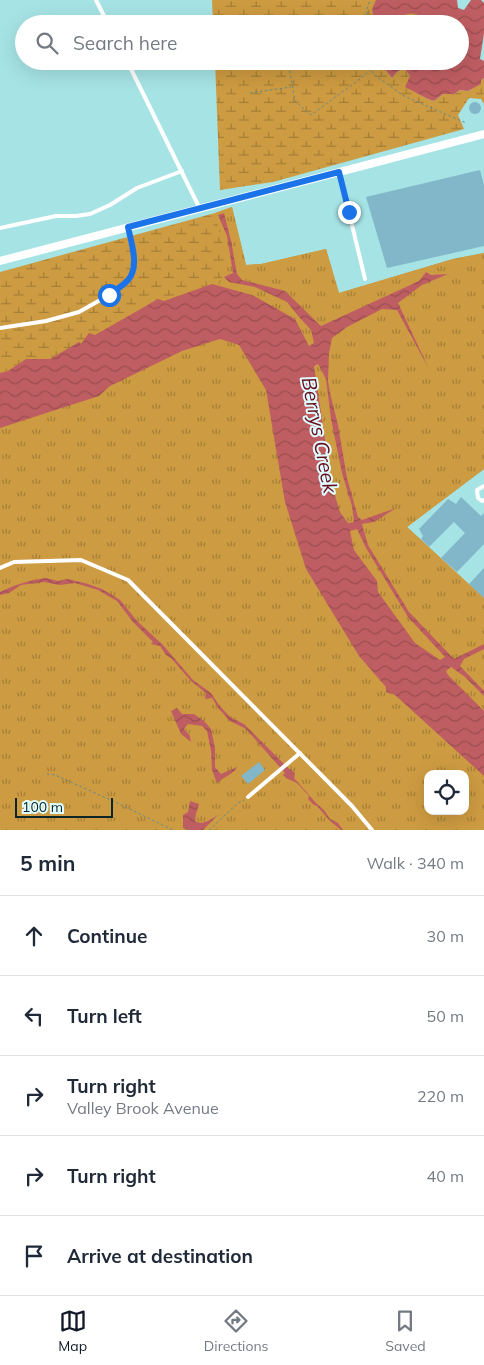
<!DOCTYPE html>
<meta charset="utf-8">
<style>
body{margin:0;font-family:Mulish,sans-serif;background:#f2f2f3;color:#1f2937}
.controls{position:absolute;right:15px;bottom:15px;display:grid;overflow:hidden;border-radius:10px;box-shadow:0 5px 20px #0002}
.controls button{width:45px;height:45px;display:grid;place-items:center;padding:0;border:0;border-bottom:1px solid #e0e1e3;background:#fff;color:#1f2937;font:25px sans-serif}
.scale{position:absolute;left:15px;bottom:12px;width:98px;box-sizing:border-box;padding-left:5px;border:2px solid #0c2526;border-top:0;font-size:14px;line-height:18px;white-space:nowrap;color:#0c2526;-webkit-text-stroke:4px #e0feff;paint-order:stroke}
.stop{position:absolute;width:15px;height:15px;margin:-11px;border:4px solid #1a73e8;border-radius:50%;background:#fff}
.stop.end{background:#1a73e8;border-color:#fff;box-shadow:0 1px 5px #0008}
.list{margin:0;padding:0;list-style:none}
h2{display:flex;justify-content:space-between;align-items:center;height:65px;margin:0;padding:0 20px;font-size:21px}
h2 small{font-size:16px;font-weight:400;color:#747a83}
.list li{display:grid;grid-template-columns:32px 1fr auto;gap:15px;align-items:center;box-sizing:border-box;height:80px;padding:0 20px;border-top:1px solid #e0e1e3}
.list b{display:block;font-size:19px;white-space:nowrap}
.list p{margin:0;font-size:16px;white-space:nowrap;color:#747a83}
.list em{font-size:16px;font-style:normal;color:#747a83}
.icon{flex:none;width:28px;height:28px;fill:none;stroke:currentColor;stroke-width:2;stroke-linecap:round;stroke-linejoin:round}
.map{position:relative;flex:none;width:484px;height:830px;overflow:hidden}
.search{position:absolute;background:#fff;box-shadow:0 5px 20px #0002;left:15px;right:15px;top:15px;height:55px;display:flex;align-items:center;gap:12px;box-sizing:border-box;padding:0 18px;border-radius:28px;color:#747a83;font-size:19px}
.sheet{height:465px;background:#fff}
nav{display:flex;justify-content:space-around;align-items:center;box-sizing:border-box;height:70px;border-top:1px solid #e0e1e3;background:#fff;font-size:14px;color:#747a83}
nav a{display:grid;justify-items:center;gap:2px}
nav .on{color:#111827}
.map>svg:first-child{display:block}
.wetland{fill:url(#wetland-marsh)}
.park{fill:url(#park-tufts);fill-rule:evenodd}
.water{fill:url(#water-waves);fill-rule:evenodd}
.building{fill:#81b7c8}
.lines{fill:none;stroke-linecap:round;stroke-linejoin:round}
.path{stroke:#5f8b8d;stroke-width:1;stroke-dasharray:2.5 2.5;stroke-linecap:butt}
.service{stroke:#fff;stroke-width:4}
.minor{stroke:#fff;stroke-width:8}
.route{stroke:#1a73e8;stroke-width:6}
.labels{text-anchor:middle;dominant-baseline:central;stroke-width:4;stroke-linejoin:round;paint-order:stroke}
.water-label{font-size:20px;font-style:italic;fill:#680c1c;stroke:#e0feff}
</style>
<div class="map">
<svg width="484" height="830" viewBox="0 0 484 830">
<defs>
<pattern id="wetland-marsh" width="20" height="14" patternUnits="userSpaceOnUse" patternTransform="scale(1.25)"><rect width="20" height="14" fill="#cd9b41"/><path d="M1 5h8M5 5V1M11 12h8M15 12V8" fill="none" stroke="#a57e36"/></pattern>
<pattern id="park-tufts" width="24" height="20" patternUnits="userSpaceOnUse" patternTransform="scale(1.25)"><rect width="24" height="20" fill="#cd9b41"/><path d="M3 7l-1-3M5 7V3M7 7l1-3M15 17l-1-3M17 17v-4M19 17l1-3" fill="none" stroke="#a57e36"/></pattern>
<pattern id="water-waves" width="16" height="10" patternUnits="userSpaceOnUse" patternTransform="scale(1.25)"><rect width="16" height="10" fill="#bf5e62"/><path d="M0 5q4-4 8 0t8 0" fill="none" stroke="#9a4d51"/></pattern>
</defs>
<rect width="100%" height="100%" fill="#a6e3e5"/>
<g class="wetland">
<polygon points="212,0 377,0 372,9 374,24 213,24"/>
<path d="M411 12 417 14 418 24H396C399 17 404 14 411 12Z"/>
<polygon points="215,61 388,61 383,67 392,78 397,72 404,68 410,76 406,87 428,99 434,101 443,94 454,94 460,90 468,91 480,84 481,80 484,78 484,104 481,99 469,98 458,115 464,129 273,182 220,190"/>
<polygon points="232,207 246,265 261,264 326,249 339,293 453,259 484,253 484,469 407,527 484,598 454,659 321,326 242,280 227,236 229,282 81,345 50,360 0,374 0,272 215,213"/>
</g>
<path class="park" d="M232 207 246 265 261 264 326 249 339 293 453 259 484 253V469L407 527 484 598V830H0V373L8 371 26 359H50L79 342 81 344 89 333 95 335 158 299 164 301 212 284 217 286 228 265 215 213ZM428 774H465V811H428Z"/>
<g class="water">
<path d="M376 0H457L458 8 464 10 471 0H481L484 3V33L480 59 484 61V78L481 80V84L468 91 460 90 454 94H443L434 101 428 99 405 87 410 76 404 68 397 72 392 78 383 67 388 61H460V24H418L417 14C408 12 399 15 396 24H374L372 9Z"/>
<path d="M224 213 231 241 237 274 242 280 285 291 321 326 419 281 426 272 431 275 448 274 422 285 398 303 429 369 397 310 382 309 347 327 332 338 329 353 328 381 330 393 338 425 347 478 358 517 362 520 396 508 374 522 362 524 368 545 409 612 454 659 484 644V649L464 659 460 666 484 691V696L465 677 451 667 446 671 448 675 484 711V776L395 695 386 692V687L359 656 306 569 285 502 266 390 239 345 220 339 182 351 110 386 99 396 0 428V373L8 371 26 359H50L79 342 81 344 89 333 95 335 158 299 164 301 212 284 252 295 295 319 309 346 314 343 311 330 299 317 287 302 255 287 229 282 224 277 233 273 227 236 218 215ZM318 364 326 379 331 419 342 473 352 506 354 522 348 523 340 512 332 486 314 366ZM357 529 366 548 408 617 445 657 440 660 415 643 378 592 377 581 354 550 350 531Z"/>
<path d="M46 578 58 581 68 579 88 584 102 589 120 600 138 622 163 645 193 680 211 693 219 705 230 717 244 724 289 769H290L295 773 294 778 316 803 324 810 330 819 338 823 343 830H341L330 821 317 806 314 805 308 799 309 796 297 783 286 778 283 775 285 773 246 729 230 721 219 709 212 698 205 699 206 693 191 681 171 658 166 655 160 646 151 644 153 642 133 622 117 601 98 590 75 583 60 585 44 582 21 585 9 593 0 595V592C14 585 30 580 46 578Z"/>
<path d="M177 708 182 714H194L204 721 211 729 215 748V767L221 774 237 767C234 774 223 777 217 783L212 770 211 751 207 731 202 726 188 724 184 729 190 736 191 742 181 734 171 711Z"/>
<path d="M190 801 199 804 196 814 195 821C203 826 211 819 218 815L203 830H189L183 828V815L188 812Z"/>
</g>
<g class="building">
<circle cx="475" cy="108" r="6"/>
<polygon points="480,170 484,185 484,246 387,268 366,197"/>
<polygon points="461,497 481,516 484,513 484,544 457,572 441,558 465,533 454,522 429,547 421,539 423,536 419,529 448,499 456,504"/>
<polygon points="484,568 484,598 469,584"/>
<polygon points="259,762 265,770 248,784 241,776"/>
</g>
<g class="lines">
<g class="path">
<polyline points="368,24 367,9 370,0"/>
<polyline points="288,61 295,101 311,115 360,79 380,61"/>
<polyline points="370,61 373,74 404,96 466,123"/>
<polyline points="250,93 291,87"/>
<polyline points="47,774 55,775 113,801 173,830"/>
<polyline points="209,830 238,803 244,800"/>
</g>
<g class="service">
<polyline points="96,0 108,24"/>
<polyline points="127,61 200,209"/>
<polyline points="339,171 365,279"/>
<polyline points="0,228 56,216 76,216 90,214 110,205 137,188 182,171"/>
<polyline points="0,328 46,321 79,312 109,295 128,280 132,273 134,256 127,227"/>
<polyline points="484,486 477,490 478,498 482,501 484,500"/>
<polyline points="0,568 14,562 81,560 128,580 352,806 372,830"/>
<polyline points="248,797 300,753"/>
</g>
<polyline class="minor" points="0,261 484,134"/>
</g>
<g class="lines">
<path class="route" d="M109 295C115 290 123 286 128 280 140 267 131 242 128 227L339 172 349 212"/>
</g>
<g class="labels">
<g class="water-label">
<text transform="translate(320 435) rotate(79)">Berrys Creek</text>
</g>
</g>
</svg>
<div class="controls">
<button><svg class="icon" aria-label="locate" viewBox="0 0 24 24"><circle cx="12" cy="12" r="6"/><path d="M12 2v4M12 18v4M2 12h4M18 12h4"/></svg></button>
</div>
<div class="scale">100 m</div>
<div class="stop" style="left:109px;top:295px"></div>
<div class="stop end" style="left:349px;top:212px"></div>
<div class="search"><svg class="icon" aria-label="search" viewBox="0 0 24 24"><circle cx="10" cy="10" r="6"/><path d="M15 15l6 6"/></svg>Search here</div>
</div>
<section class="sheet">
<h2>5 min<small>Walk · 340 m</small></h2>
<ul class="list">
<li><svg class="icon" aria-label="ahead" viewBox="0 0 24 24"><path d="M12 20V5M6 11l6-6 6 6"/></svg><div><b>Continue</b></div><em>30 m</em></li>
<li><svg class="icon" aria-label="left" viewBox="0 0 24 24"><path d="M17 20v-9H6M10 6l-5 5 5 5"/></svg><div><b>Turn left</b></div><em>50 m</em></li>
<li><svg class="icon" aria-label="right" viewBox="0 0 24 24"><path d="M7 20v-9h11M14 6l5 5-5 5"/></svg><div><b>Turn right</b><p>Valley Brook Avenue</p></div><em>220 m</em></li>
<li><svg class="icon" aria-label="right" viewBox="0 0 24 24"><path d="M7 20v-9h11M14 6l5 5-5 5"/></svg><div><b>Turn right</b></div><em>40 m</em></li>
<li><svg class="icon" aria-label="arrive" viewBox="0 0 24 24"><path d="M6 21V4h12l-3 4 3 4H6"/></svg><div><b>Arrive at destination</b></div></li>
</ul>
</section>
<nav>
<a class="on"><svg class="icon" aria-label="map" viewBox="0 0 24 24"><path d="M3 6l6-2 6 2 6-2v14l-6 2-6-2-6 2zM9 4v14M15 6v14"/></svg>Map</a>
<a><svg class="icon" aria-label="directions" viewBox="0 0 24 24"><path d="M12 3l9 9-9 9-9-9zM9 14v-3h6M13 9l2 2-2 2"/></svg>Directions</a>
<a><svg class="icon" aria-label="saved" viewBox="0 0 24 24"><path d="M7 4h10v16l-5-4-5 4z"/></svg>Saved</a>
</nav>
